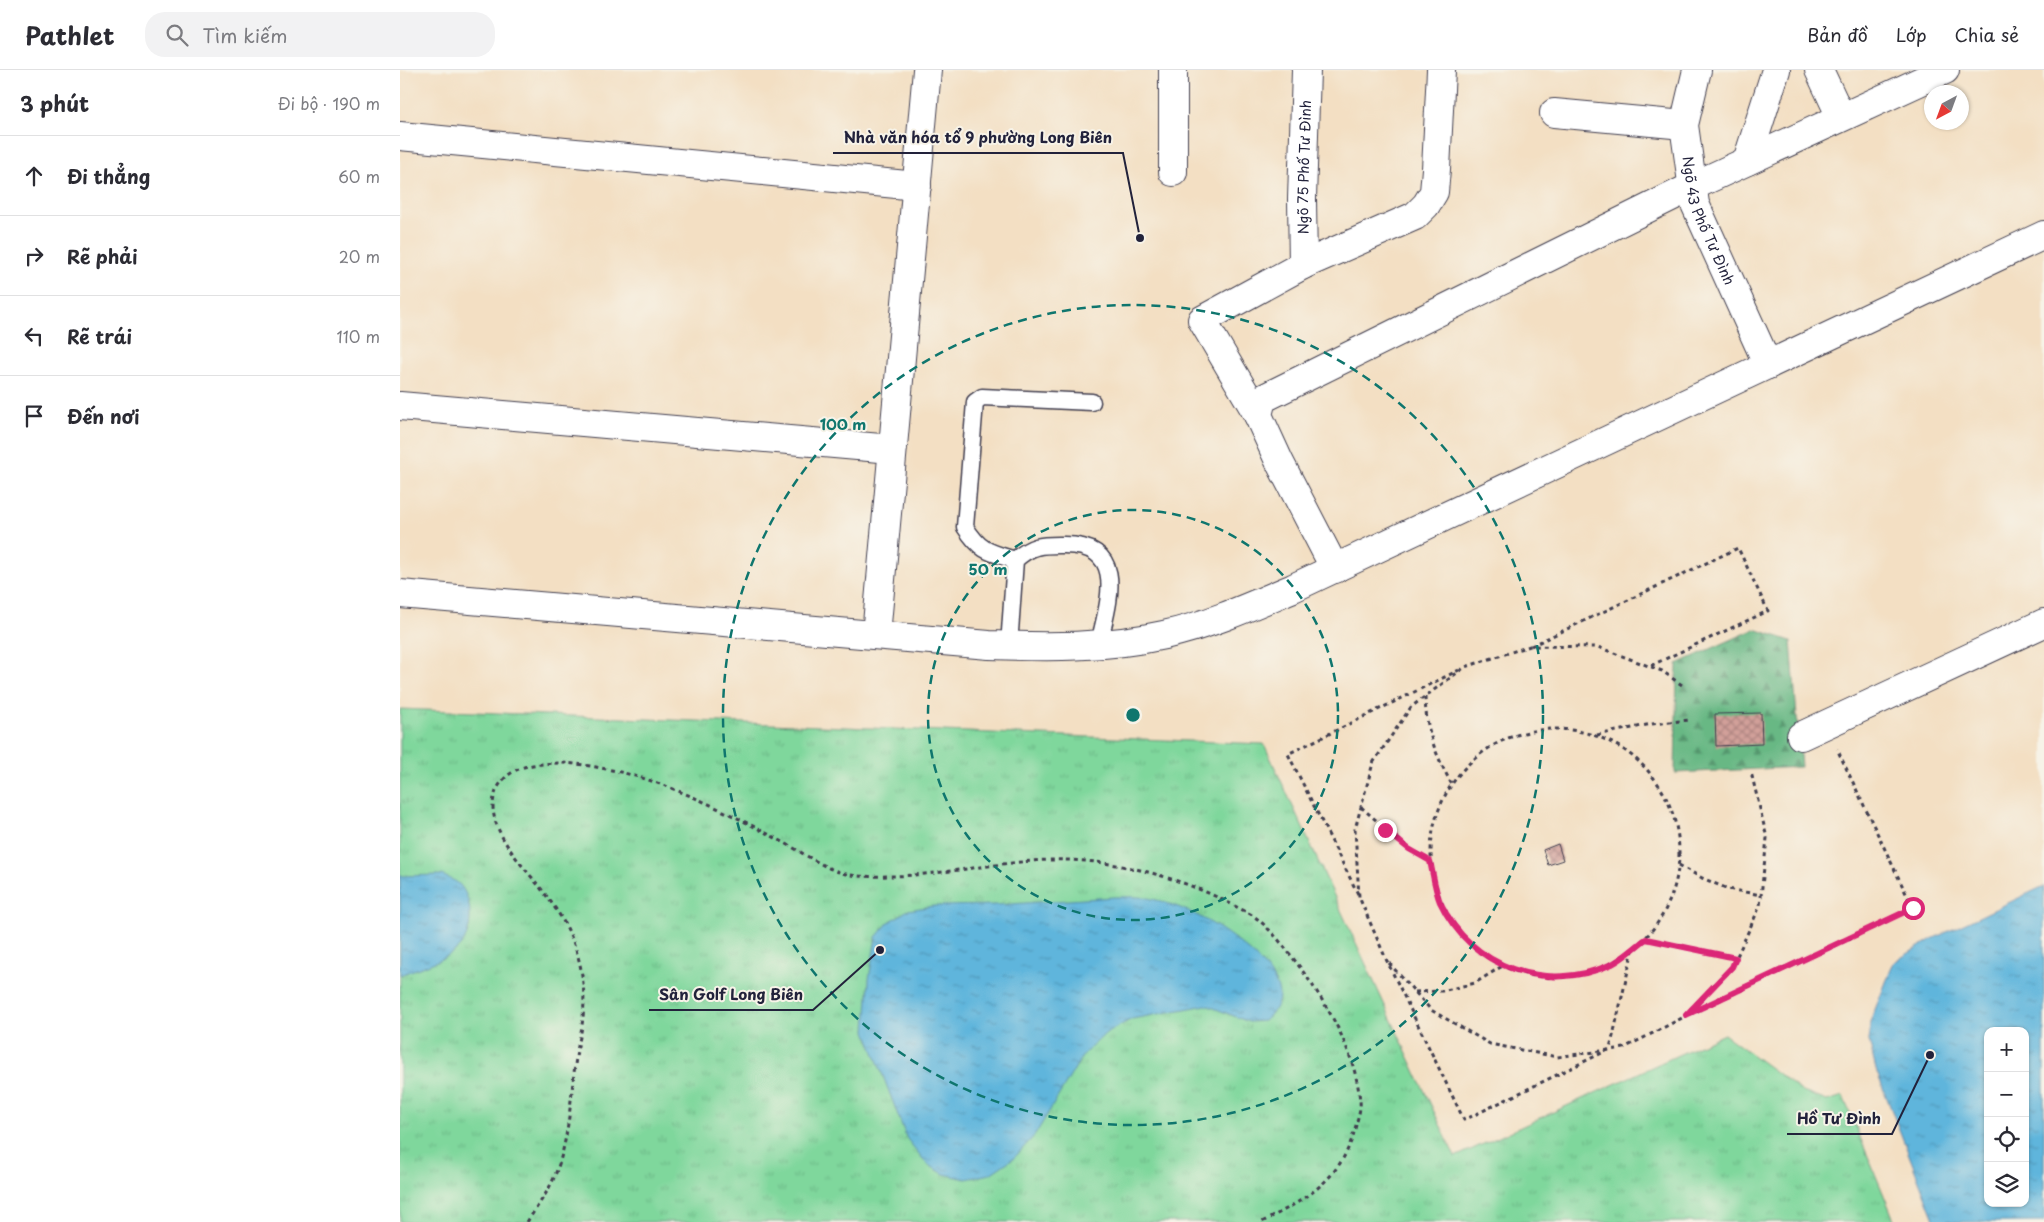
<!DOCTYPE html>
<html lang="vi">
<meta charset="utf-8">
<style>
body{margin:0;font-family:"Playpen Sans",sans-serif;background:#f2f2f3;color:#2b2b33}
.controls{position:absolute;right:15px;bottom:15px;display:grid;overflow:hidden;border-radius:10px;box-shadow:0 1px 4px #0004}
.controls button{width:45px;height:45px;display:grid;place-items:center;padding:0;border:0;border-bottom:1px solid #e1e1e2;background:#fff;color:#2b2b33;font:25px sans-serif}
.compass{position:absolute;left:1524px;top:15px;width:45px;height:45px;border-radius:50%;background:#fff;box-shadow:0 1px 4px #0004;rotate:221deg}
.stop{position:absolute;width:15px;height:15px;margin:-11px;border:4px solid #db2777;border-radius:50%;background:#fff}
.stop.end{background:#db2777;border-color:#fff;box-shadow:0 1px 5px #0008}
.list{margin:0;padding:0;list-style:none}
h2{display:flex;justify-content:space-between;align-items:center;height:65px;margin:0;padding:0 20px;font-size:21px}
h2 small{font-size:16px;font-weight:400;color:#7c7c81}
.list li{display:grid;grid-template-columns:32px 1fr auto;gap:15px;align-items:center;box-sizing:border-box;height:80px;padding:0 20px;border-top:1px solid #e1e1e2}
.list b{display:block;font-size:19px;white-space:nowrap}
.list em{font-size:16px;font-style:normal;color:#7c7c81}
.icon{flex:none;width:28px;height:28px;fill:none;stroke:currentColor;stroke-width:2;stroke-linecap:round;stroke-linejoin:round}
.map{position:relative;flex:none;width:1644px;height:1152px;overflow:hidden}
header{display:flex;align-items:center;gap:30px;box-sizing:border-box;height:70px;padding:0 25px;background:#fff;border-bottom:1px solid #e1e1e2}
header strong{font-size:24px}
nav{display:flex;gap:28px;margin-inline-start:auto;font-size:18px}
.search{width:350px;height:45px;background:#f2f2f3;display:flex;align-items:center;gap:12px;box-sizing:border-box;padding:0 18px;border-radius:20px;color:#7c7c81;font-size:19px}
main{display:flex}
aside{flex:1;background:#fff}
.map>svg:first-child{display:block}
.grass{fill:url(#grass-tufts);stroke:#507c6c}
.forest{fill:url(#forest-firs);stroke:#446d60}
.water{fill:url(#water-ripples);stroke:#406c8c;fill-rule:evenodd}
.building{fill:url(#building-cross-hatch)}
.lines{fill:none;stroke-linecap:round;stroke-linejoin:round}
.service-casing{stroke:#413e4f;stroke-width:19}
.minor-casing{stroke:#413e4f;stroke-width:30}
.tertiary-casing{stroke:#413e4f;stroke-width:30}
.path{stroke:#413e4f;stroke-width:3;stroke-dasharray:4 4;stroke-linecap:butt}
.service{stroke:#fff;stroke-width:16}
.minor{stroke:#fff;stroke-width:28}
.tertiary{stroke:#fff;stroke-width:28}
.route{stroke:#db2777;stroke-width:6}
.ring{fill:none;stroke:#0f766e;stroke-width:2.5;stroke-dasharray:9 6}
.labels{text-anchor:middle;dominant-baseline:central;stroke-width:4;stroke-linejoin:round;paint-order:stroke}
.street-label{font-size:14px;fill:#22223b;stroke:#f7f3e8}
.centre{fill:#0f766e;stroke:#f7f3e8;stroke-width:2.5}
.ring-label{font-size:15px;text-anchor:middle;font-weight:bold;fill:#0f766e;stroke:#f7f3e8;stroke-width:4;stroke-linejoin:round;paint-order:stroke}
.leader{fill:none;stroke:#22223b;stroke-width:2}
.callout-dot{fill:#22223b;stroke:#f7f3e8;stroke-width:2}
.callout-label{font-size:15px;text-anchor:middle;font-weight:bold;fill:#22223b;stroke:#f7f3e8;stroke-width:4;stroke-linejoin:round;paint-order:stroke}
</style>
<header>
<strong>Pathlet</strong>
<div class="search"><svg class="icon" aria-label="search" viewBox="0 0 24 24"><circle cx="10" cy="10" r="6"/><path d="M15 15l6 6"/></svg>Tìm kiếm</div>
<nav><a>Bản đồ</a><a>Lớp</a><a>Chia sẻ</a></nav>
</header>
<main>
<aside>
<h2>3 phút<small>Đi bộ · 190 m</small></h2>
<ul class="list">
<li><svg class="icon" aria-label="ahead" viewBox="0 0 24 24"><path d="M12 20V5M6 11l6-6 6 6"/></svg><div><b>Đi thẳng</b></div><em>60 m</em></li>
<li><svg class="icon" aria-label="right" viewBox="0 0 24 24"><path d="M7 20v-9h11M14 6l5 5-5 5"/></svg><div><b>Rẽ phải</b></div><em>20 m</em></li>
<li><svg class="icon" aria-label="left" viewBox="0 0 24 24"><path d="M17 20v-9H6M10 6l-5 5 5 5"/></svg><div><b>Rẽ trái</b></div><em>110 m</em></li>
<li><svg class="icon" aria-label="arrive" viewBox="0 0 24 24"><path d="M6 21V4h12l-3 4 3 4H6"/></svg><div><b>Đến nơi</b></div></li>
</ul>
</aside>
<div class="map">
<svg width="1644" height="1152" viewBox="0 0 1644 1152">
<defs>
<pattern id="grass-tufts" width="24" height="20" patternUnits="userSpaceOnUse" patternTransform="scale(1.25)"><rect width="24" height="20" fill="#7fd79c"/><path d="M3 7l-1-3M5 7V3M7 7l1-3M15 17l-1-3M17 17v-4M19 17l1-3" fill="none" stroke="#6db887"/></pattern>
<pattern id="forest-firs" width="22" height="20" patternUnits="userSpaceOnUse" patternTransform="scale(1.25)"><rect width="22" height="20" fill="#67b884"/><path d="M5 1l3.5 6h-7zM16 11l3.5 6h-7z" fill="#54956d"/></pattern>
<pattern id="water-ripples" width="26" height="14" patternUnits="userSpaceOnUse" patternTransform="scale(1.25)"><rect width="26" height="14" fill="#5fb5dc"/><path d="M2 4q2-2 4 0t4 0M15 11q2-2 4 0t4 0" fill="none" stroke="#4e93b4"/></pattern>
<pattern id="building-cross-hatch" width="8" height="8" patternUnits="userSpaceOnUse" patternTransform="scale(1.25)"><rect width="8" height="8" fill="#d2a09a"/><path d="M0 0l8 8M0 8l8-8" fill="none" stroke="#aa827f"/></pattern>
</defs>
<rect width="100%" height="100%" fill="#f7f3e8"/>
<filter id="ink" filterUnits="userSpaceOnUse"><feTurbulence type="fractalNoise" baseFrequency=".02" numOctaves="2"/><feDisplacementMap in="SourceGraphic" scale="10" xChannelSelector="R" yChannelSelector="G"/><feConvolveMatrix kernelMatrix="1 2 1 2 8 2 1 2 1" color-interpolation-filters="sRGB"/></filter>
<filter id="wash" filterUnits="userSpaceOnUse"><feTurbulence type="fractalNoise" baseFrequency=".0096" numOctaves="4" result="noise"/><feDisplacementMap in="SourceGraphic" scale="20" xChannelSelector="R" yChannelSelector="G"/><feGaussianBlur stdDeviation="1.12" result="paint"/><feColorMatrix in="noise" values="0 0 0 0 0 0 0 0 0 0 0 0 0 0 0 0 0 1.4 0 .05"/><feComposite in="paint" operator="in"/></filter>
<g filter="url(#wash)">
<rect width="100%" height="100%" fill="#f3dfc3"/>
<polygon class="grass" points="0,639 864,674 1055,1087 1324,964 1403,1022 1427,1031 1443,1026 1495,1152 0,1152"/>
<polygon class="forest" points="1355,559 1391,571 1401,697 1275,703 1277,594"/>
<g class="water">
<path d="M42 805C47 808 55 810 59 814 73 828 74 861 60 876 48 890 17 898 0 905V806Z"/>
<path d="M1644 816V1152H1535L1476 1000 1469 971 1470 952 1494 892 1532 869ZM1588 961H1625V1133H1588Z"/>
<path d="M714 827C726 827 741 826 752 829 771 833 792 842 809 852 829 862 879 901 879 925 879 936 871 945 864 951L849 952 806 935 732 949 706 963 683 985 635 1065 615 1087 590 1104 566 1109 544 1104 527 1094 507 1069 466 961 469 909 476 867 489 852 508 840 533 836 596 835Z"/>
</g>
<g id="blocks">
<g class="building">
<polygon points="1361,643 1362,674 1316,676 1315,644"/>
<polygon points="1158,774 1163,790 1148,795 1143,780"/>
</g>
</g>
</g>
<g filter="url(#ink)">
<use href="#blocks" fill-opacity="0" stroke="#413e4f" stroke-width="1"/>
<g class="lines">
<defs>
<g id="service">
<path d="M615 490C589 482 581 482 565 457L575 332 582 327 692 332"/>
<path d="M609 576 615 490C633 474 642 475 664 475 729 475 708 533 699 574"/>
</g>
<g id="minor">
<polyline points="773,0 773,102"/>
<path id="s1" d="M1297 0 1284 55 1295 134 1368 295"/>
<polyline points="1419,0 1441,47"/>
<polyline points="1154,43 1284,55"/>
<polyline points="0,66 517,116"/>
<polyline points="1347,91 1376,0"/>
<path id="s2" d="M903 195 902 129 906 0"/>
<polyline points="0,336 492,379"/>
<polyline points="858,345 802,250 903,195 1015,146 1026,135 1034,122 1036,99 1041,0"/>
<polyline points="935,499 880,393 858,345 862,329 1291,117 1545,0"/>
<polyline points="476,565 527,0"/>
<polyline points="1401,666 1644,553"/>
</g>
<path id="tertiary" d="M0 524 589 575C647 577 706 578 764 565 809 555 851 536 893 518L1644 165"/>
</defs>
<use href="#service" class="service-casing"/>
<use href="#minor" class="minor-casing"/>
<use href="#tertiary" class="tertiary-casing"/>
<g class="path">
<polyline points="1131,576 1338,478 1368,541 1250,596"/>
<path d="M1025 627C1026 661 1035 683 1051 713"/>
<circle cx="1155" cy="783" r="124"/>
<polyline points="1197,665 1252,654 1289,650"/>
<polyline points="961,737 1009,779 1030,791"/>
<polyline points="1279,795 1302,808 1328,819 1361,825"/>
<polyline points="958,824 888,684 1059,600"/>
<polyline points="1246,869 1336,888"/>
<polyline points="1233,879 1210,979 1064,1050 986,889 959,827 955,759 973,693 1011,637 1065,597 1130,576 1198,577 1262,601 1282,615"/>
<polyline points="989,893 1031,940 1090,974 1157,987 1224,978 1284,947 1332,897 1360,836 1367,768 1351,702"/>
<polyline points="1015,922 1042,921 1075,913 1104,895"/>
<polyline points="1289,944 1513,838 1437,679"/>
<path d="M127 1152C136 1138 146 1125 153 1110 170 1071 170 1028 176 988 177 977 181 966 182 955 187 922 182 888 167 858 160 844 149 829 139 816 118 790 72 744 104 709 118 694 139 694 158 693 177 693 197 697 216 701 276 715 329 743 383 772 402 782 422 797 442 803 458 808 476 806 492 806 545 805 596 792 649 790 711 788 778 806 833 835 840 839 848 842 855 847 872 860 886 879 899 896 928 936 955 980 960 1031 961 1039 958 1047 956 1055 943 1109 908 1128 862 1152"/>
</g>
<use href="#service" class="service"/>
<use href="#minor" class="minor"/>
<use href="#tertiary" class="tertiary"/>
</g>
</g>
<g class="lines" filter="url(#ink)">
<path class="route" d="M985 760 1009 779 1030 791C1033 804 1035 820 1040 832 1071 898 1146 924 1212 894 1224 888 1235 877 1246 869L1336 888 1332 897 1286 945 1513 838"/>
</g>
<g class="ring">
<circle cx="733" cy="645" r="205"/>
<circle cx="733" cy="645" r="410"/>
</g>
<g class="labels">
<g class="street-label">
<text stroke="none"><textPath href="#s2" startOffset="98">Ngõ 75 Phố Tư Đình</textPath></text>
<text stroke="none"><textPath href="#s1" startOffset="156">Ngõ 43 Phố Tư Đình</textPath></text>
</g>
</g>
<circle cx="733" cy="645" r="8" class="centre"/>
<g class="ring-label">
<text x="443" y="360">100 m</text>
<text x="588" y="505">50 m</text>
</g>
<path class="leader" d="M740 168L723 83H433M480 880L413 940H249M1530 985L1492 1064H1387"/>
<g class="callout-dot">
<circle cx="740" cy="168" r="5"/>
<circle cx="480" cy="880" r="5"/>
<circle cx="1530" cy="985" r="5"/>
</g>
<g class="callout-label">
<text x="578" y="73">Nhà văn hóa tổ 9 phường Long Biên</text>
<text x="331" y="930">Sân Golf Long Biên</text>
<text x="1439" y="1054">Hồ Tư Đình</text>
</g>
</svg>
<div class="controls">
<button>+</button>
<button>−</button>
<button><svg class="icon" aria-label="locate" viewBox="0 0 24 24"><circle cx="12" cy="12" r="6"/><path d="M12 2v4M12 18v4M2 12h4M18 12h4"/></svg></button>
<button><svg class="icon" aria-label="layers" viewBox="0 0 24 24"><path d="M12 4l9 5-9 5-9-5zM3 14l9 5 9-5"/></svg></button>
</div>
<svg class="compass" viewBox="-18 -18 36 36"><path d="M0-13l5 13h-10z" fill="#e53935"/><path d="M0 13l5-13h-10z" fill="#7c7c81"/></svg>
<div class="stop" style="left:1513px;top:838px"></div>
<div class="stop end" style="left:985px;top:760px"></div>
</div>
</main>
